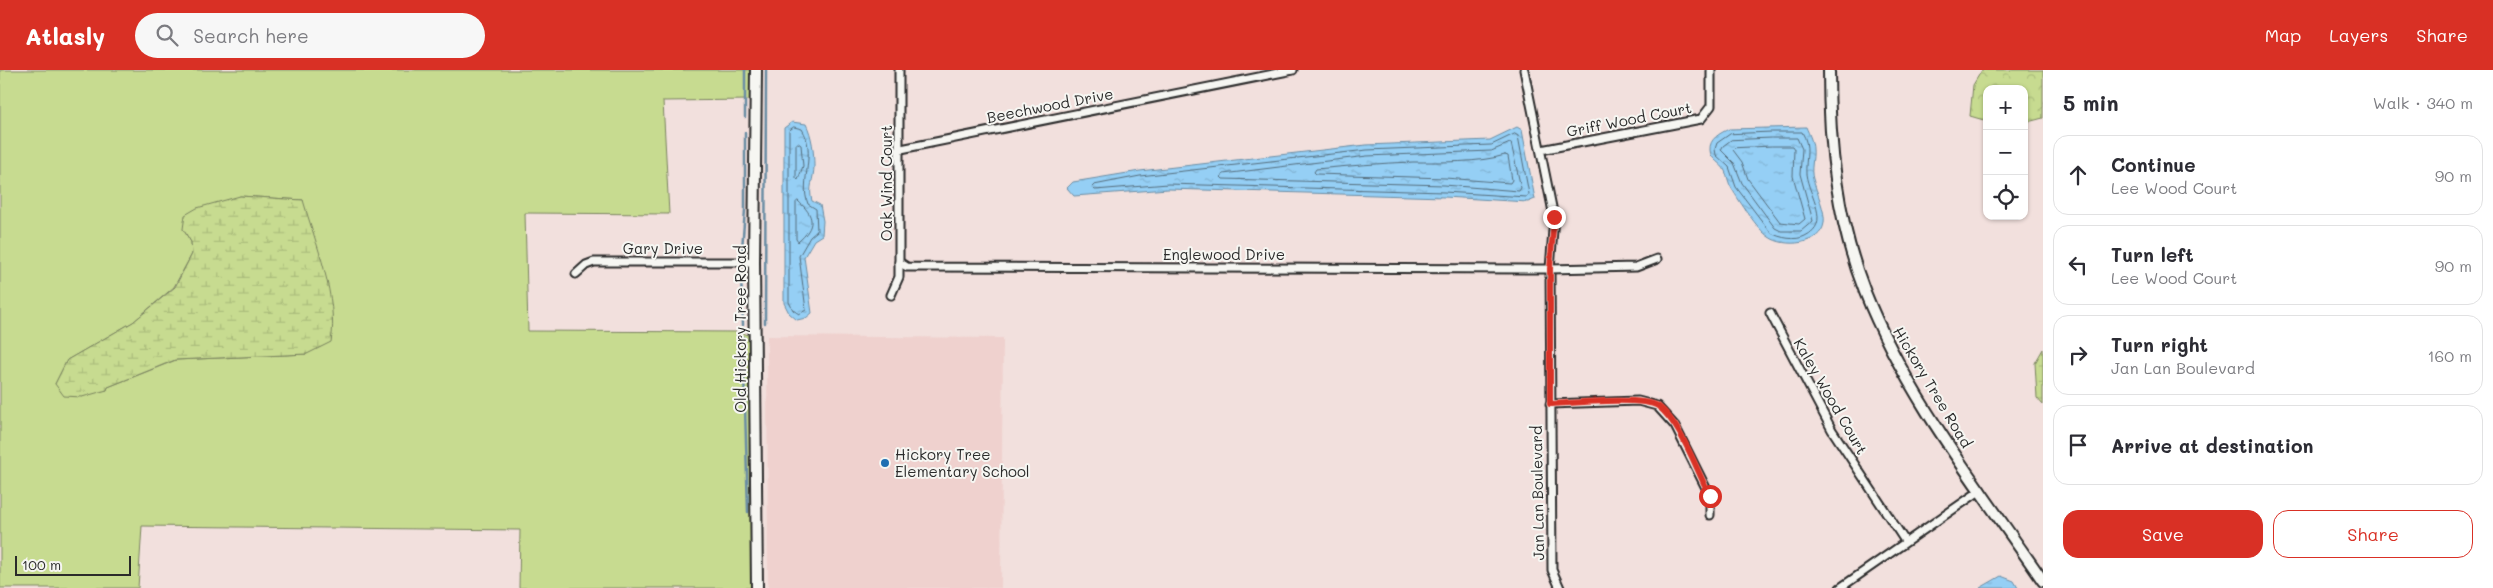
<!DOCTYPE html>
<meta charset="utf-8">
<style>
body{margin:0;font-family:Mali,sans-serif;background:#f7f7f7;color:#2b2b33}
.controls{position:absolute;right:15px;top:15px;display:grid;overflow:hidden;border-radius:10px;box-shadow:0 1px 4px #0004}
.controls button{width:45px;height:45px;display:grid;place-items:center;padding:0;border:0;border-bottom:1px solid #e1e1e2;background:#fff;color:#2b2b33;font:25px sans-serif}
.scale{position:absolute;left:15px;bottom:12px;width:116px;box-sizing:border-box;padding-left:5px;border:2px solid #2b2b2b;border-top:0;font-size:14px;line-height:18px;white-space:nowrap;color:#2b2b2b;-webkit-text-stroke:4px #f6f6f2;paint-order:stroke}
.stop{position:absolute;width:15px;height:15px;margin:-11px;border:4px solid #d93025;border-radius:50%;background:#fff}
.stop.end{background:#d93025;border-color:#fff;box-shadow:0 1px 5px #0008}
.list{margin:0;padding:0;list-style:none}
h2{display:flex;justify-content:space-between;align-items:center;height:65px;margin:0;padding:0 20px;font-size:21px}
h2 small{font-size:16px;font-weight:400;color:#7c7c81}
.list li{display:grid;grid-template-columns:32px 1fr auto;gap:15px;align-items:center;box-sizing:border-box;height:80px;margin:0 10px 10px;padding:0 10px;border:1px solid #e1e1e2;border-radius:15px}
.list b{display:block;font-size:19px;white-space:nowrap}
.list p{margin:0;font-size:16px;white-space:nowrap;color:#7c7c81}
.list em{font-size:16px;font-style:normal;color:#7c7c81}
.actions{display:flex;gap:10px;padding:15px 20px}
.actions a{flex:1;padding:11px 0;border:1px solid #d93025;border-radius:15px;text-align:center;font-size:18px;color:#d93025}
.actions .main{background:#d93025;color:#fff}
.icon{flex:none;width:28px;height:28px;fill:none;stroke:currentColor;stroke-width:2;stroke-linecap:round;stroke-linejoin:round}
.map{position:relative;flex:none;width:2043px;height:518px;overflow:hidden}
header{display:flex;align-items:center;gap:30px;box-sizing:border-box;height:70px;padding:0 25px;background:#d93025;color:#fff}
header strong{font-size:24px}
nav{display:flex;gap:28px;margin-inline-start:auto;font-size:18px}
.search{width:350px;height:45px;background:#f7f7f7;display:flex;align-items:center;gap:12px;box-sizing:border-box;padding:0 18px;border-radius:28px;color:#7c7c81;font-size:19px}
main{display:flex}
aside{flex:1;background:#fff}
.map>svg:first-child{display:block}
.built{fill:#efd1ce}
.grass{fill:#c7db90;stroke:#79835e;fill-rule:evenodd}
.forest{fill:url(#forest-crowns);stroke:#79835e}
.wetland{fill:url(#wetland-marsh);stroke:#79835e}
.water{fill:url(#water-ripples);stroke:#6b8da4}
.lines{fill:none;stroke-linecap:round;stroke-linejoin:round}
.shore{stroke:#556d7c;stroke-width:1}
.stream{stroke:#6b8da4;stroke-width:2.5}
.street-casing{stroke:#2b2b2b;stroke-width:11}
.secondary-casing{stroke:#2b2b2b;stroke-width:14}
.street{stroke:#f6f6f2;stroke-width:7}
.secondary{stroke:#f6f6f2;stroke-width:10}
.route{stroke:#d93025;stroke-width:6}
.poi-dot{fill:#1f6fb2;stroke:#f6f6f2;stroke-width:2}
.labels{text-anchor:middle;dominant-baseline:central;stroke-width:4;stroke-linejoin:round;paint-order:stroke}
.street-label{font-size:15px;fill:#2b2b2b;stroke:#f6f6f2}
.poi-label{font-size:15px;fill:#2b2b2b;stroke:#f6f6f2;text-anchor:start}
</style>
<header>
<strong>Atlasly</strong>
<div class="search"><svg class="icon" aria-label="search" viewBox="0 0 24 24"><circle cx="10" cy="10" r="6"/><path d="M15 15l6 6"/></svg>Search here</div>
<nav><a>Map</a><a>Layers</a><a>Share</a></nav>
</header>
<main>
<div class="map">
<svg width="2043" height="518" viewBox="0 0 2043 518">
<defs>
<pattern id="forest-crowns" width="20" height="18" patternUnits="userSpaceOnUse" patternTransform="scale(1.25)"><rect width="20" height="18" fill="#c7db90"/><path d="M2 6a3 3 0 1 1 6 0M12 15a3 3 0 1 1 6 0" fill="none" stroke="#abbc7c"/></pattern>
<pattern id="wetland-marsh" width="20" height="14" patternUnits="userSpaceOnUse" patternTransform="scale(1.25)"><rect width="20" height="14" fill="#c7db90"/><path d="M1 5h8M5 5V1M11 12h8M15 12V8" fill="none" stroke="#abbc7c"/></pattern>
<pattern id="water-ripples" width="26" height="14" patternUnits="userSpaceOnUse" patternTransform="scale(1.25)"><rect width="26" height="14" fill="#95cff5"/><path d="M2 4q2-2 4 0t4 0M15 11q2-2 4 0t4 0" fill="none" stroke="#81b2d2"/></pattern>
</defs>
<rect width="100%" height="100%" fill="#f2e0dd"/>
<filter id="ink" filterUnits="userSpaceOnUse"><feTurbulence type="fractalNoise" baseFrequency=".02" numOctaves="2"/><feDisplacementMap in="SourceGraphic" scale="10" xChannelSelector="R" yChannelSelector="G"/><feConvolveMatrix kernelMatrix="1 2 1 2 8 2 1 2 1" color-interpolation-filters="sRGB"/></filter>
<g filter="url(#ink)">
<polygon class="built" points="767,266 1003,268 1001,518 768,518"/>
<path class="grass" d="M0 0H752V30L663 31 669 144 525 143 528 261 740 262 751 266 753 518H519L520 460 142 456 138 518H0ZM240 126 303 130 307 284 176 290 108 317 107 320 55 314 67 290 133 252 174 217 192 184 191 172 183 159Z"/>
<polygon class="forest" points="1982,0 2043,0 2043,48 2024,53 2024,19 1987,19 1987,51 1970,46 1973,15"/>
<g class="wetland">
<path d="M240 126 303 130C315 172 339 229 331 272L307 284 175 290 108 317 107 320 82 327 64 326 55 314 67 290 133 252 175 217 192 184 191 172 183 159 185 145 197 138Z"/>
<polygon points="2043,279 2043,335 2037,328 2035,293"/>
</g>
<g class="water">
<path d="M792 52 806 54C812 66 814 82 814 96 814 109 808 118 812 131L820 135 823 151 822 165 814 170 804 187 812 243 806 248 797 250 789 243 784 233V58Z"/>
<polygon points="1517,57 1522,60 1535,129 1528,132 1444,127 1168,119 1074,126 1067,118 1073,112 1140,101 1366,75 1490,70"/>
<path d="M1806 57C1809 64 1813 72 1813 79 1814 89 1810 99 1813 109 1816 121 1826 142 1824 153 1821 175 1784 178 1769 167 1757 159 1740 132 1732 119 1728 113 1728 107 1725 101 1722 93 1710 90 1710 80 1709 69 1720 63 1729 59Z"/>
<polygon points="2001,506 2014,511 2018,518 1980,518"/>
</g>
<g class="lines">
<g class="shore">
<path d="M794 57 802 59C817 83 799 111 808 134L816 139 817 161 810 167 799 186 806 240 799 244 793 240 789 232V61Z"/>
<path d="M1772 62H1802C1811 77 1805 88 1806 104 1809 127 1832 153 1805 166 1796 171 1780 168 1771 163L1736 117 1729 97 1716 85 1715 79 1717 73 1730 64Z"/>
<polygon points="1515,64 1518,66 1529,124 1527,127 1444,122 1168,114 1095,120 1092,117 1094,115 1140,106 1367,80 1491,75"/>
<polygon points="1772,68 1797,68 1802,79 1800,104 1813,151 1801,161 1781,161 1775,158 1742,113 1734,93 1721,80 1723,76 1731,70"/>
<polygon points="798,73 801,75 803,96 798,110 796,108 796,75"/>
<polygon points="1511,73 1521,118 1519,121 1444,115 1223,109 1221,107 1223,104 1367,86 1491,81"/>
<polygon points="1772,76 1792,76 1794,79 1793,106 1805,149 1799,154 1780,152 1748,109 1742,92 1733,80 1735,78"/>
<path d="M1505 85 1508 86 1512 110 1510 113 1445 108 1316 104 1314 102 1316 99C1349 96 1380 93 1413 92 1440 92 1480 93 1505 85Z"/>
<path d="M798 131C815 146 816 156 798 172L796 169V133Z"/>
</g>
<g class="stream">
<polyline points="745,0 745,47"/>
<polyline points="742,179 745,140 745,63"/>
<polyline points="741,207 743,255"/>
<polyline points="765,253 766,0"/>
<polyline points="743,267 748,442"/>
</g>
<defs>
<g id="street">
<polyline points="1524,0 1554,147 1550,199 1552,500 1560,518"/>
<polyline points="901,79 1293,0"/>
<polyline points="1541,80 1701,49 1711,36 1711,0"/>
<polyline points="899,192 907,197 1550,199 1636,197 1657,189"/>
<polyline points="576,204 586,195 594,192 754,192"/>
<polyline points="891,225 899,207 899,0"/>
<polyline points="1770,243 1832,360 1905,471"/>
<polyline points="1550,334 1638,331 1657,336 1675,356 1710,426 1710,445"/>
<polyline points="1840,518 1981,420"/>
</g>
<g id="secondary">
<polyline points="756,0 754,192 757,518"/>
<path d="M1829 0C1829 76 1837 151 1865 222 1906 326 1980 419 2043 511"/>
</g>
</defs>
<use href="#street" class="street-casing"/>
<use href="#secondary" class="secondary-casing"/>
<use href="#street" class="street"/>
<use href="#secondary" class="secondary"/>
</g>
</g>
<g class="lines" filter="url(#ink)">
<path class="route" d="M1554 147 1550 199V334C1571 333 1643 326 1658 336 1681 353 1697 401 1710 426"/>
</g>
<circle class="poi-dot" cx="885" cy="393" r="5"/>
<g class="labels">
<g class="street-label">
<text transform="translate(1050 35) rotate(-11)">Beechwood Drive</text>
<text transform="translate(1629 49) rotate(-11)">Griff Wood Court</text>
<text transform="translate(886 113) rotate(-90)">Oak Wind Court</text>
<text x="663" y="178">Gary Drive</text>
<text x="1224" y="184">Englewood Drive</text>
<text transform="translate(740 259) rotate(-90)">Old Hickory Tree Road</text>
<text transform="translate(1933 317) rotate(59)">Hickory Tree Road</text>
<text transform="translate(1831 326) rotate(60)">Kaley Wood Court</text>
<text transform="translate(1537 423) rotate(-91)">Jan Lan Boulevard</text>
</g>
<g class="poi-label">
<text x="895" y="384">Hickory Tree<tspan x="895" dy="17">Elementary School</tspan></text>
</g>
</g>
</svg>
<div class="controls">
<button>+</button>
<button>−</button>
<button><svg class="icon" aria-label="locate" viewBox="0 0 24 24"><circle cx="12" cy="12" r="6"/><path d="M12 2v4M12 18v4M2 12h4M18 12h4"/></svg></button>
</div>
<div class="scale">100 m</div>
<div class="stop" style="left:1710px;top:426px"></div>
<div class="stop end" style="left:1554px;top:147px"></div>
</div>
<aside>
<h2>5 min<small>Walk · 340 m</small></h2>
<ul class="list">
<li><svg class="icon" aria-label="ahead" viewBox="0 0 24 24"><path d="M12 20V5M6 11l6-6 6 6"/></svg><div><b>Continue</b><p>Lee Wood Court</p></div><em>90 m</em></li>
<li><svg class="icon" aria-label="left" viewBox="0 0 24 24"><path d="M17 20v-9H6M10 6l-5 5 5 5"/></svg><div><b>Turn left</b><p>Lee Wood Court</p></div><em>90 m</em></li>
<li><svg class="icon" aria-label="right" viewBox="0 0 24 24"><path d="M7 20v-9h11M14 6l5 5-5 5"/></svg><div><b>Turn right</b><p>Jan Lan Boulevard</p></div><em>160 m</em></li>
<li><svg class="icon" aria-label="arrive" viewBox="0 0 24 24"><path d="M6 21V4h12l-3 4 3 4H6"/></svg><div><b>Arrive at destination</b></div></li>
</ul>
<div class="actions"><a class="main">Save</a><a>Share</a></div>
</aside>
</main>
